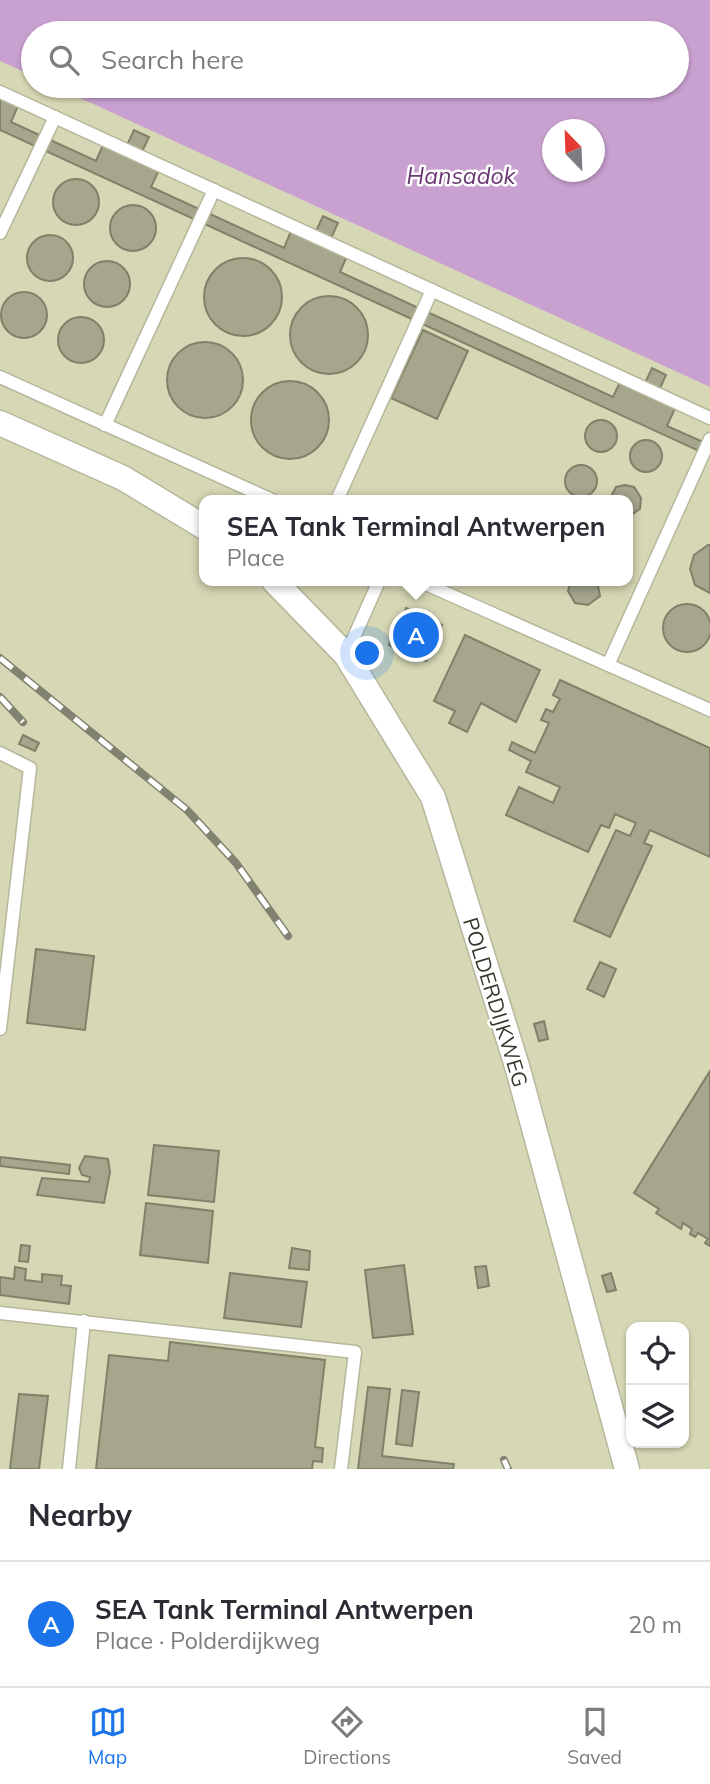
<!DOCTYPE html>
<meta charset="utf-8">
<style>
body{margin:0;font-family:Mulish,sans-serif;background:#f2f2f3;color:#2b2b33}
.controls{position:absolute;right:21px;bottom:21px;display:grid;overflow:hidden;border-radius:14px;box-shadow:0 2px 5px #0004}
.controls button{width:63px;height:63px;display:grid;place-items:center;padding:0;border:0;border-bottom:2px solid #e1e1e2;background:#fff;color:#2b2b33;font:35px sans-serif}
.compass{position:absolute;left:542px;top:119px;width:63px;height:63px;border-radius:50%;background:#fff;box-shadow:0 2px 5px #0004;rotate:337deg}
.you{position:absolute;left:368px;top:654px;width:24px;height:24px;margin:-18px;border:5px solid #fff;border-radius:50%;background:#1a73e8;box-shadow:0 0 0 10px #1a73e833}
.badge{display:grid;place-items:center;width:46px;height:46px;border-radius:50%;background:#1a73e8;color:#fff;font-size:23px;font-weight:700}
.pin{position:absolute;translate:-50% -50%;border:4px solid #fff;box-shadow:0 2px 7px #0006}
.popup{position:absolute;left:199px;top:495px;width:434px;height:91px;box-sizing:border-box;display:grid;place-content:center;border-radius:14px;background:#fff;filter:drop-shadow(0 2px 5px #0005);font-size:23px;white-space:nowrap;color:#7c7c81}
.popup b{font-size:26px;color:#2b2b33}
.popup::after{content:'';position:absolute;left:50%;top:100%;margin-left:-14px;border:14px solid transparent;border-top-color:#fff}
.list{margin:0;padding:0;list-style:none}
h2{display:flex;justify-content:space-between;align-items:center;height:91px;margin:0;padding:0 28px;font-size:30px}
h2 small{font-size:23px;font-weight:400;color:#7c7c81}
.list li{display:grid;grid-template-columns:46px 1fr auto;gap:21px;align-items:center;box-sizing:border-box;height:126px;padding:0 28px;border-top:2px solid #e1e1e2}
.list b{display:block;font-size:26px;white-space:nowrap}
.list p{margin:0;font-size:23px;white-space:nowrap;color:#7c7c81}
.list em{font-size:23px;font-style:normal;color:#7c7c81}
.icon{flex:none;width:38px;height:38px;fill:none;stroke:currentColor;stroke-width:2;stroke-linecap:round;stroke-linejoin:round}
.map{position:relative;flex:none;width:710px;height:1469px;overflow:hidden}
.search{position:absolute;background:#fff;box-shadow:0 2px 5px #0004;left:21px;right:21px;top:21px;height:77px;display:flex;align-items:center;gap:18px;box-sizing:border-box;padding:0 24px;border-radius:38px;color:#7c7c81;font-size:26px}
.sheet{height:217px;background:#fff}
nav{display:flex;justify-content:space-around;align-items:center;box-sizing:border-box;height:98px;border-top:2px solid #e1e1e2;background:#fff;font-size:19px;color:#7c7c81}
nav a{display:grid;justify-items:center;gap:4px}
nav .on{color:#1a73e8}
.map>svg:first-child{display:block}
.built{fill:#d6d7b4;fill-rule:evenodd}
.water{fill:#c9a1d0;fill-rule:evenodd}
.building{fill:#a5a68c;stroke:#808168;stroke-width:2}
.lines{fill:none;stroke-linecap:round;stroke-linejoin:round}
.service-casing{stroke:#b6b79c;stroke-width:15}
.minor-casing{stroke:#b6b79c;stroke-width:27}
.service{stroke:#fff;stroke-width:12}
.minor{stroke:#fff;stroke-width:24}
.rail-casing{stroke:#828270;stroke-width:8}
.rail{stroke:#fff;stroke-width:5;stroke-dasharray:16;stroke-linecap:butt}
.labels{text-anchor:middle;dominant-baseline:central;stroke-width:5;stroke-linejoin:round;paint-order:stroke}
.street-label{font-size:21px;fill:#37372c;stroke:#fff}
.water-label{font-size:23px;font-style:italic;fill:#693772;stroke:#fff}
</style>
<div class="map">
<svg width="710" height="1469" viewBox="0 0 710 1469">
<rect width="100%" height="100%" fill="#e0e1c5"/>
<path class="built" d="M0 61 33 76V86H54L710 387V1469H0ZM204 500H628V581H204ZM631 1327H684V1443H631Z"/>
<path class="water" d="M0 0H710V387L54 86H677V33H33V76L0 61ZM552 130H594V172H552Z"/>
<g class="building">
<polygon points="0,98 18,106 11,122 96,161 103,145 123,154 134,130 149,137 138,160 159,170 151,187 284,248 291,231 312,240 323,216 338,223 327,247 347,256 340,272 613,397 620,382 641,392 652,368 666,375 656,397 676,406 667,426 710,445 710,456 0,130"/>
<circle cx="76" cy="202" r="23"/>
<circle cx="133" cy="228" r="23"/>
<circle cx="50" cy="258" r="23"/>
<circle cx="243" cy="297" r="39"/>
<circle cx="107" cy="284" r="23"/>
<circle cx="24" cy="315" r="23"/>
<circle cx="329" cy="335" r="39"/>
<circle cx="81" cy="340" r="23"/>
<polygon points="423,330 468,351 437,419 391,398"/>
<circle cx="205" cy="380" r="38"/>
<circle cx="290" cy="420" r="39"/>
<circle cx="601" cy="436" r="16"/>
<circle cx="646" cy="456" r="16"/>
<circle cx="581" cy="481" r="16"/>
<polygon points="625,485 634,487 641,498 640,509 628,517 628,500 609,500 616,487"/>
<polygon points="708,545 710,545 710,593 695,585 690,569 694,555"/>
<polygon points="571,581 597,581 600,596 588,605 575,603 568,591"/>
<circle cx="687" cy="628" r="24"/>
<polygon points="406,608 442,625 426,661 389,645"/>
<polygon points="465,635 540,670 516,722 481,703 467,732 449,723 455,711 434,701"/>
<polygon points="560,680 710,748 710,857 650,830 644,843 652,846 610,937 574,921 616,830 630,836 636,823 615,814 609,828 601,825 588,852 506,815 519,787 553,803 560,787 526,772 531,761 509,750 512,742 535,753 549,723 541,720 546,709 553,712 560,699 553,695"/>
<polygon points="23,735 39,743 35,751 19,744"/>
<polygon points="36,949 94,956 85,1030 27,1023"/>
<polygon points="600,962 616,969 604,997 587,989"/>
<polygon points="544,1021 548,1039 539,1041 534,1024"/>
<polygon points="710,1071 710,1246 705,1243 708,1239 698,1233 695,1237 690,1234 692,1229 683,1223 681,1229 656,1213 659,1209 634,1193"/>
<polygon points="154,1145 219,1151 214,1202 148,1195"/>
<polygon points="85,1156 108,1159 110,1172 104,1203 37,1195 42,1178 89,1182 90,1177 82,1175 79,1168"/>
<polygon points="0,1157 70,1165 69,1174 0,1166"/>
<polygon points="146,1203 213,1211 208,1263 140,1255"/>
<polygon points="21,1245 30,1246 28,1262 19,1261"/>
<polygon points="292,1248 310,1251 309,1270 289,1268"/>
<polygon points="404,1265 413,1334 373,1338 365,1270"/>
<polygon points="486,1266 489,1286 478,1288 475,1267"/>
<polygon points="15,1267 26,1269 25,1280 42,1282 42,1274 62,1276 61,1285 71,1286 69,1304 0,1295 0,1277 14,1279"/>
<polygon points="230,1273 307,1282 301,1327 224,1318"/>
<polygon points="611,1273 616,1290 607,1292 602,1276"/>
<polygon points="170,1342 325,1360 315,1447 323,1448 322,1462 313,1461 312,1469 96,1469 109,1355 168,1361"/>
<polygon points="368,1387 390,1389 382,1456 454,1464 453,1469 358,1469"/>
<polygon points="402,1390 419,1392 412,1446 396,1444"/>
<polygon points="19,1394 48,1396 39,1469 10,1469"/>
</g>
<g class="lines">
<defs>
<g id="service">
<polyline points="0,92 710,418"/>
<polyline points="0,233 55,117"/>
<polyline points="0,377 272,500"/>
<polyline points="105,425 214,190"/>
<polyline points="337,500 432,290"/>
<polyline points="419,581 710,710"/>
<polyline points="346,655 379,581"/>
<polyline points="608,665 710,439"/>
<polyline points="0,753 30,768 0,1029"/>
<polyline points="0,1313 355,1352 341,1469"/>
<polyline points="69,1469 84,1321"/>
</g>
<g id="minor">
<polyline points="0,423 123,478 204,527"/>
<polyline points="274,581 346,655 433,797 517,1066 627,1469"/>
</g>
</defs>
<use href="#service" class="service-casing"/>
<use href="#minor" class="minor-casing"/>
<use href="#service" class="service"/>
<use href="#minor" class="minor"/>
<defs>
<g id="rail">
<polyline points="0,658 187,810 236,863 288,936"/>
<polyline points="0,697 23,722"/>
<polyline points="504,1460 508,1469"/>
</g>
</defs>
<use href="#rail" class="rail-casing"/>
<use href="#rail" class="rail"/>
</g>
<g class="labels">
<g class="street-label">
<text transform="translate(496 1002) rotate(73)">POLDERDIJKWEG</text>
</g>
<g class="water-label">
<text x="461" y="175">Hansadok</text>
</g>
</g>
</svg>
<div class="controls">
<button><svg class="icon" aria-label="locate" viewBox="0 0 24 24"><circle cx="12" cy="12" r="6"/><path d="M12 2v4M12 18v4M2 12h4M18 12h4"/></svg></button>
<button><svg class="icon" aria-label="layers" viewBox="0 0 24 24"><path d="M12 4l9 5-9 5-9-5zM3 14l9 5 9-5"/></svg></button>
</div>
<svg class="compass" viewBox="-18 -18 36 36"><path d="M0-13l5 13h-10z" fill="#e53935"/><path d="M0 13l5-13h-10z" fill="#7c7c81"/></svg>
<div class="you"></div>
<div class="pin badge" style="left:416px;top:635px">A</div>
<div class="popup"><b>SEA Tank Terminal Antwerpen</b>Place</div>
<div class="search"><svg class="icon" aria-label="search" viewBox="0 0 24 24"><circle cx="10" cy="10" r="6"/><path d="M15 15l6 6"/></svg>Search here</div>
</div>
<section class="sheet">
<h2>Nearby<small></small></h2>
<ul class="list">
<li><span class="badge">A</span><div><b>SEA Tank Terminal Antwerpen</b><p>Place · Polderdijkweg</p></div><em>20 m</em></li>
</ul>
</section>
<nav>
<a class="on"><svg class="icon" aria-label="map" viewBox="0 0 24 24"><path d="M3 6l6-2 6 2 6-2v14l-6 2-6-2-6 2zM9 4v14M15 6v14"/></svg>Map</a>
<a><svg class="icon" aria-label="directions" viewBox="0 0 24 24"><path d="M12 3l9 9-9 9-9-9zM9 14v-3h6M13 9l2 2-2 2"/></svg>Directions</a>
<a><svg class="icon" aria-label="saved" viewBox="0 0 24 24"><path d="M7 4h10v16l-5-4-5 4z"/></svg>Saved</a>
</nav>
